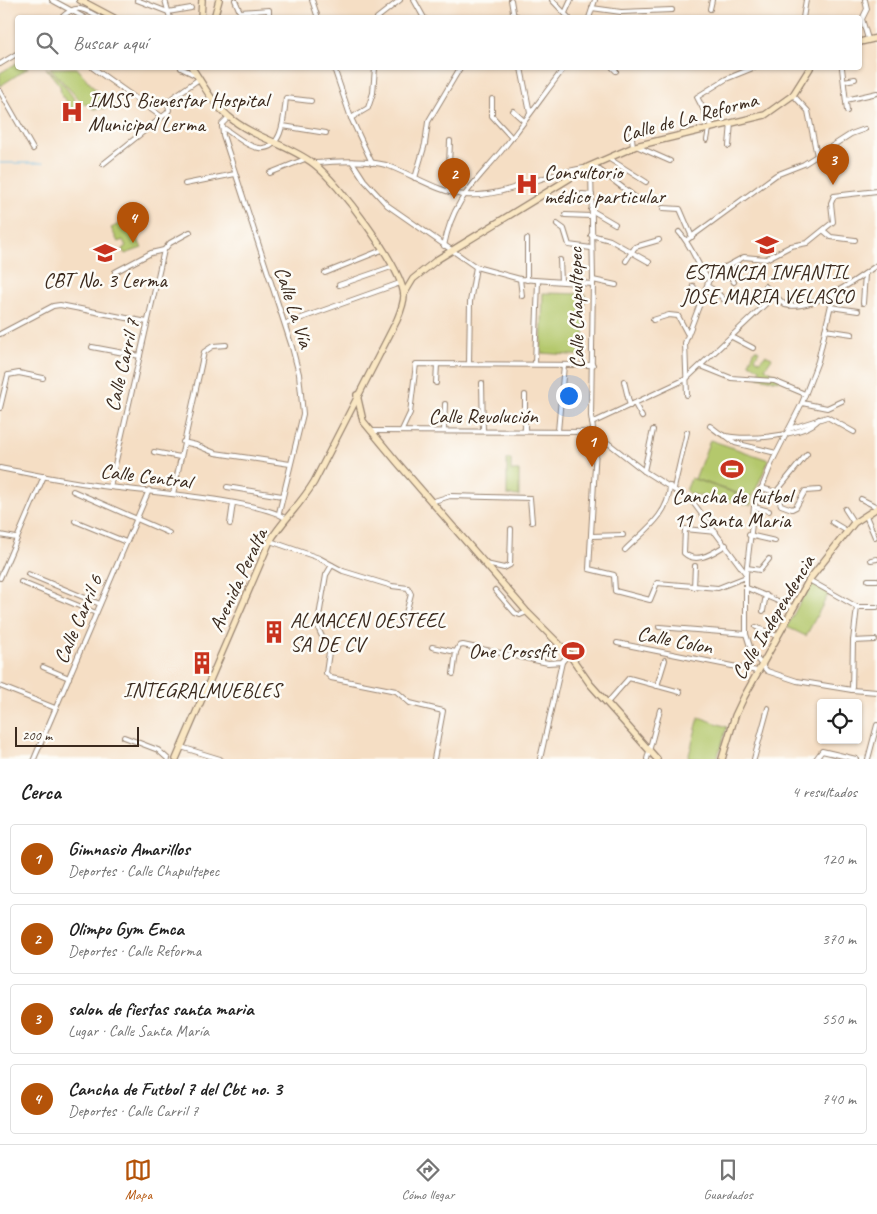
<!DOCTYPE html>
<html lang="es">
<meta charset="utf-8">
<style>
body{margin:0;font-family:Caveat,sans-serif;background:#f6f6f6;color:#222}
.controls{position:absolute;right:15px;bottom:15px;display:grid;overflow:hidden;border-radius:5px;box-shadow:0 1px 4px #0004}
.controls button{width:45px;height:45px;display:grid;place-items:center;padding:0;border:0;border-bottom:1px solid #e0e0e0;background:#fff;color:#222;font:25px sans-serif}
.scale{position:absolute;left:15px;bottom:12px;width:124px;box-sizing:border-box;padding-left:5px;border:2px solid #3b2a1e;border-top:0;font-size:14px;line-height:18px;white-space:nowrap;color:#3b2a1e;-webkit-text-stroke:4px #fdfcf7;paint-order:stroke}
.you{position:absolute;left:568px;top:395px;width:18px;height:18px;margin:-12px;border:4px solid #fff;border-radius:50%;background:#1a73e8;box-shadow:0 0 0 8px #1a73e833}
.badge{display:grid;place-items:center;width:32px;height:32px;border-radius:50%;background:#b45309;color:#fff;font-size:16px;font-weight:700}
.pin{position:absolute;translate:-50% -41px;filter:drop-shadow(0 1px 2px #0008)}
.pin::after{content:'';position:absolute;top:26px;width:18px;height:15px;background:inherit;clip-path:polygon(0 0,100% 0,50% 100%)}
.list{margin:0;padding:0;list-style:none}
h2{display:flex;justify-content:space-between;align-items:center;height:65px;margin:0;padding:0 20px;font-size:21px}
h2 small{font-size:16px;font-weight:400;color:#767676}
.list li{display:grid;grid-template-columns:32px 1fr auto;gap:15px;align-items:center;box-sizing:border-box;height:70px;margin:0 10px 10px;padding:0 10px;border:1px solid #e0e0e0;border-radius:5px}
.list b{display:block;font-size:19px;white-space:nowrap}
.list p{margin:0;font-size:16px;white-space:nowrap;color:#767676}
.list em{font-size:16px;font-style:normal;color:#767676}
.icon{flex:none;width:28px;height:28px;fill:none;stroke:currentColor;stroke-width:2;stroke-linecap:round;stroke-linejoin:round}
.map{position:relative;flex:none;width:877px;height:759px;overflow:hidden}
.search{position:absolute;background:#fff;box-shadow:0 1px 4px #0004;left:15px;right:15px;top:15px;height:55px;display:flex;align-items:center;gap:12px;box-sizing:border-box;padding:0 18px;border-radius:5px;color:#767676;font-size:19px}
.sheet{height:385px;background:#fff}
nav{display:flex;justify-content:space-around;align-items:center;box-sizing:border-box;height:70px;border-top:1px solid #e0e0e0;background:#fff;font-size:14px;color:#767676}
nav a{display:grid;justify-items:center;gap:2px}
nav .on{color:#b45309}
.map>svg:first-child{display:block}
.green{fill:#b4c86c;stroke:#787945}
.lines{fill:none;stroke-linecap:round;stroke-linejoin:round}
.stream{stroke:#6bb5e3;stroke-width:1}
.street-casing{stroke:#988471;stroke-width:6}
.secondary-casing{stroke:#988471;stroke-width:8}
.street{stroke:#fff;stroke-width:4}
.secondary{stroke:#fae7c3;stroke-width:5.5}
.labels{text-anchor:middle;dominant-baseline:central;stroke-width:5;stroke-linejoin:round;paint-order:stroke}
.poi-label{font-size:21px;fill:#3b2a1e;stroke:#fdfcf7}
.street-label{font-size:21px;fill:#3b2a1e;stroke:#fdfcf7}
</style>
<div class="map">
<svg width="877" height="759" viewBox="0 0 877 759">
<rect width="100%" height="100%" fill="#fdfcf7"/>
<filter id="ink" filterUnits="userSpaceOnUse"><feTurbulence type="fractalNoise" baseFrequency=".02" numOctaves="2"/><feDisplacementMap in="SourceGraphic" scale="10" xChannelSelector="R" yChannelSelector="G"/><feConvolveMatrix kernelMatrix="1 2 1 2 8 2 1 2 1" color-interpolation-filters="sRGB"/></filter>
<filter id="wash" filterUnits="userSpaceOnUse"><feTurbulence type="fractalNoise" baseFrequency=".0096" numOctaves="4" result="noise"/><feDisplacementMap in="SourceGraphic" scale="20" xChannelSelector="R" yChannelSelector="G"/><feGaussianBlur stdDeviation="1.12" result="paint"/><feColorMatrix in="noise" values="0 0 0 0 0 0 0 0 0 0 0 0 0 0 0 0 0 1.4 0 .05"/><feComposite in="paint" operator="in"/></filter>
<g filter="url(#wash)">
<rect width="100%" height="100%" fill="#f5dec4"/>
<g class="green">
<polygon points="17,63 18,68 28,68 0,86 0,73"/>
<path d="M46 68C53 71 80 102 79 111H69V104L61 95 60 86Z"/>
<polygon points="50,68 77,68 105,101 107,108 93,109 91,105 83,104"/>
<polygon points="125,221 134,232 142,248 125,254 122,249 126,246 123,240 118,242 111,228"/>
<polygon points="543,293 585,294 584,356 541,353"/>
<polygon points="755,349 759,351 755,358 760,361 765,355 772,358 765,368 780,377 779,381 758,377 760,369 749,363"/>
<polygon points="710,440 769,460 752,498 695,479"/>
<polygon points="507,459 511,459 511,471 519,471 519,496 507,495"/>
<polygon points="691,478 752,499 751,505 690,494 686,491"/>
<polygon points="810,583 829,593 806,636 787,627"/>
<polygon points="699,717 727,727 717,759 688,759"/>
</g>
<g class="lines">
<polyline class="stream" points="0,163 43,163"/>
</g>
</g>
<g filter="url(#ink)">
<g class="lines">
<defs>
<g id="street">
<polyline points="52,0 85,18"/>
<polyline points="137,0 168,12 191,8"/>
<polyline points="165,0 170,18"/>
<polyline points="235,0 240,12 269,10 269,18"/>
<polyline points="312,0 318,18"/>
<polyline points="414,0 424,18"/>
<polyline points="511,0 514,18"/>
<polyline points="552,0 569,18"/>
<polyline points="865,0 867,9 862,19 868,39"/>
<polyline points="592,8 621,12 672,10"/>
<polyline points="710,9 712,0"/>
<polyline points="565,13 571,0"/>
<polyline points="512,14 522,18"/>
<path d="M61 18C77 3 83 9 100 18"/>
<polyline points="377,18 400,0"/>
<polyline points="589,18 595,0"/>
<polyline points="803,18 806,0"/>
<polyline points="0,64 18,53"/>
<polyline points="93,68 162,117"/>
<polyline points="181,68 195,75"/>
<polyline points="334,68 351,118 372,163"/>
<polyline points="521,68 530,113"/>
<polyline points="613,68 616,71"/>
<polyline points="842,68 847,111"/>
<polyline points="844,81 855,79"/>
<polyline points="0,91 33,149"/>
<polyline points="793,95 808,111 817,156"/>
<polyline points="492,99 492,116 512,138"/>
<polyline points="846,100 877,93"/>
<polyline points="513,111 524,121"/>
<polyline points="229,117 222,124 223,135 292,347 299,374 303,414 279,513"/>
<polyline points="351,118 368,108 373,93 375,68"/>
<polyline points="283,126 326,133"/>
<path d="M222 127C232 133 247 147 259 148 284 151 284 113 286 98L311 101"/>
<polyline points="631,128 633,147"/>
<polyline points="713,128 697,97 726,79 753,68"/>
<polyline points="707,140 709,129"/>
<polyline points="450,141 449,166 455,192"/>
<polyline points="636,146 670,161"/>
<polyline points="729,146 731,123"/>
<polyline points="608,158 646,182"/>
<path d="M313 163C335 162 364 159 386 165 410 173 439 193 465 195 505 198 544 173 584 168"/>
<polyline points="353,163 364,180 387,205 476,267 520,279 593,284"/>
<polyline points="103,164 167,113 169,110 168,102 172,98 199,79"/>
<polyline points="593,165 643,203"/>
<polyline points="591,166 593,280 591,416 596,448 589,569 614,575 615,591 650,600 657,583 718,588 746,577"/>
<polyline points="270,173 305,159"/>
<polyline points="415,178 425,144 428,122 460,68"/>
<polyline points="185,184 235,174"/>
<polyline points="582,194 592,195"/>
<polyline points="663,208 680,209 692,237"/>
<polyline points="591,210 615,224"/>
<polyline points="565,215 591,216"/>
<polyline points="557,224 564,229 569,245 591,248"/>
<polyline points="824,231 831,237 855,240"/>
<path d="M679 232C692 246 697 265 709 280"/>
<polyline points="591,235 610,240 649,262"/>
<polyline points="527,239 527,280"/>
<polyline points="687,240 776,175 804,164 851,134 865,129"/>
<path d="M444 246C453 197 478 181 507 144 527 119 545 93 564 68"/>
<polyline points="560,260 561,281"/>
<polyline points="626,261 635,247 659,240"/>
<polyline points="724,267 734,282"/>
<polyline points="115,272 151,253 164,250 170,243 190,232"/>
<polyline points="325,273 382,250"/>
<polyline points="520,279 522,296"/>
<polyline points="593,280 616,285"/>
<polyline points="339,285 391,267"/>
<polyline points="693,286 702,298"/>
<polyline points="707,286 716,291 725,301"/>
<path d="M765 286 785 305C813 311 855 281 877 265"/>
<polyline points="833,296 818,361 802,403 773,460 754,507 746,574 746,634 752,653 767,671 797,681 852,690 877,692"/>
<polyline points="863,303 865,274"/>
<polyline points="831,307 858,311"/>
<polyline points="653,320 669,315 678,316 687,333"/>
<polyline points="285,324 400,283"/>
<polyline points="825,330 852,334"/>
<polyline points="0,334 53,306 60,305 147,322"/>
<polyline points="732,337 753,348"/>
<polyline points="92,347 140,356"/>
<polyline points="469,364 470,302 476,267"/>
<polyline points="535,364 538,281"/>
<polyline points="701,366 731,378 774,381 805,394"/>
<polyline points="624,381 630,406"/>
<polyline points="436,383 437,364"/>
<polyline points="482,383 483,430"/>
<polyline points="525,395 525,431"/>
<polyline points="687,395 685,343 709,280 720,270 744,257 766,259 791,246 807,243 833,222 831,203 834,196 877,191"/>
<polyline points="802,403 827,408 842,401"/>
<polyline points="635,404 642,417"/>
<polyline points="0,408 8,375 19,373 43,378"/>
<polyline points="592,423 686,379 774,296"/>
<path d="M710 426C715 429 720 435 726 436 746 441 806 436 819 419"/>
<polyline points="789,429 827,417 854,432"/>
<polyline points="402,430 410,413 416,364 593,365"/>
<polyline points="444,430 445,404"/>
<polyline points="371,431 594,432 644,471 692,501 746,574"/>
<polyline points="558,431 564,365"/>
<polyline points="726,436 735,443 776,453"/>
<polyline points="183,442 196,445 215,453 290,464"/>
<polyline points="154,452 180,457"/>
<path d="M0 468C36 475 73 483 110 487 141 491 267 501 286 519"/>
<polyline points="644,471 653,430"/>
<polyline points="110,487 164,250"/>
<polyline points="227,487 282,496"/>
<polyline points="674,488 687,432"/>
<polyline points="761,488 776,492"/>
<polyline points="73,491 169,533"/>
<polyline points="776,492 781,505 792,509 796,507 805,491 819,490"/>
<polyline points="776,492 807,454"/>
<polyline points="173,494 204,352 213,346 226,345"/>
<polyline points="861,499 877,507"/>
<polyline points="431,502 450,496 530,498 532,522"/>
<polyline points="754,507 769,511"/>
<polyline points="845,509 854,523"/>
<polyline points="866,516 875,537"/>
<polyline points="751,520 767,525"/>
<polyline points="75,521 126,542"/>
<polyline points="832,522 847,531"/>
<polyline points="230,524 233,503"/>
<path d="M716 532 685 529 684 553C697 565 714 552 726 545"/>
<polyline points="0,535 16,538"/>
<polyline points="749,535 775,541"/>
<polyline points="592,536 623,535"/>
<polyline points="270,541 319,558 343,571 392,586 408,588 411,594 405,617"/>
<path d="M625 550C644 531 669 515 670 486"/>
<polyline points="871,560 877,559"/>
<polyline points="486,564 504,568 510,565 511,529"/>
<polyline points="332,565 326,575 318,622 319,630 329,652 326,673 331,678 396,691 410,703 443,711 434,759"/>
<polyline points="747,568 760,570 769,559"/>
<polyline points="28,574 100,604"/>
<polyline points="0,578 44,476"/>
<polyline points="809,580 857,607 877,607"/>
<polyline points="868,580 877,580"/>
<polyline points="21,582 96,613"/>
<polyline points="694,587 695,566"/>
<polyline points="747,588 792,607"/>
<polyline points="495,590 515,613 520,615 527,612"/>
<polyline points="763,611 766,595"/>
<polyline points="659,627 746,634"/>
<polyline points="756,627 777,636"/>
<polyline points="853,641 875,640"/>
<polyline points="617,643 757,671"/>
<polyline points="432,647 456,652"/>
<polyline points="43,667 69,678"/>
<polyline points="453,674 456,652 459,646 463,645 548,663 562,662 569,654"/>
<polyline points="0,686 55,708"/>
<polyline points="657,686 665,660"/>
<polyline points="852,690 853,641 857,607"/>
<polyline points="607,703 629,678 680,692"/>
<polyline points="124,737 158,750 168,759"/>
<polyline points="181,747 220,759"/>
<polyline points="34,759 149,490"/>
<polyline points="540,759 562,662"/>
<polyline points="647,759 660,710"/>
<polyline points="754,759 768,708"/>
<polyline points="816,759 822,751 856,759"/>
<polyline points="868,759 877,725"/>
</g>
<g id="secondary">
<polyline points="80,0 114,18"/>
<polyline points="201,18 202,0"/>
<polyline points="214,18 219,0"/>
<polyline points="860,42 877,38"/>
<polyline points="404,294 413,279 438,259 588,167 636,146 765,115 793,95 810,68"/>
<polyline points="357,395 363,421 397,462 527,612 569,654 590,684 657,759"/>
<path d="M176 759 270 541C283 520 301 504 314 482L397 320C400 313 404 303 404 295 401 266 338 182 314 164 288 144 253 138 228 116 212 103 203 84 192 68"/>
<polyline points="722,759 735,716 744,697 809,580 854,523 877,508"/>
</g>
</defs>
<use href="#street" class="street-casing"/>
<use href="#secondary" class="secondary-casing"/>
<use href="#street" class="street"/>
<use href="#secondary" class="secondary"/>
</g>
</g>
<defs>
<symbol id="hospital-bare" viewBox="-9 -9 18 18"><path d="M-5-5h3v3.5h4V-5h3V5h-3V1.5h-4V5h-3Z" fill="#c8321e" stroke="#fdfcf7" stroke-width="2.5" paint-order="stroke"/></symbol>
<symbol id="school-bare" viewBox="-9 -9 18 18"><path d="M0-5L7-2L0 1L-7-2ZM-4 1L0 2.5L4 1V4Q0 6-4 4Z" fill="#c8321e" stroke="#fdfcf7" stroke-width="2.5" paint-order="stroke"/></symbol>
<symbol id="stadium-bare" viewBox="-9 -9 18 18"><path d="M0-5a6.5 5 0 1 0 0 10a6.5 5 0 1 0 0-10ZM-3.5-1.8h7v3.6h-7Z" fill="#c8321e" stroke="#fdfcf7" stroke-width="2.5" paint-order="stroke"/></symbol>
<symbol id="building-bare" viewBox="-9 -9 18 18"><path d="M-4-6H4V6H1V3H-1V6H-4ZM-2.5-4.3h1.7v1.8h-1.7ZM.8-4.3h1.7v1.8H.8ZM-2.5-1h1.7V.8h-1.7ZM.8-1h1.7V.8H.8Z" fill="#c8321e" stroke="#fdfcf7" stroke-width="2.5" paint-order="stroke"/></symbol>
</defs>
<g fill-rule="evenodd">
<use href="#hospital-bare" x="56" y="96" width="32" height="32"/>
<use href="#hospital-bare" x="511" y="168" width="32" height="32"/>
<use href="#school-bare" x="751" y="229" width="32" height="32"/>
<use href="#school-bare" x="89" y="237" width="32" height="32"/>
<use href="#stadium-bare" x="716" y="453" width="32" height="32"/>
<use href="#building-bare" x="258" y="616" width="32" height="32"/>
<use href="#stadium-bare" x="557" y="635" width="32" height="32"/>
<use href="#building-bare" x="186" y="647" width="32" height="32"/>
</g>
<g class="labels">
<g class="poi-label">
<text x="88" y="100" text-anchor="start">IMSS Bienestar Hospital<tspan x="88" dy="24">Municipal Lerma</tspan></text>
<text x="544" y="172" text-anchor="start">Consultorio<tspan x="544" dy="24">médico particular</tspan></text>
<text x="767" y="272">ESTANCIA INFANTIL<tspan x="767" dy="24">JOSE MARIA VELASCO</tspan></text>
<text x="105" y="280">CBT No. 3 Lerma</text>
<text x="732" y="496">Cancha de futbol<tspan x="732" dy="24">11 Santa Maria</tspan></text>
<text x="290" y="620" text-anchor="start">ALMACEN OESTEEL<tspan x="290" dy="24">SA DE CV</tspan></text>
<text x="556" y="651" text-anchor="end">One Crossfit</text>
<text x="202" y="690">INTEGRALMUEBLES</text>
</g>
<g class="street-label">
<text transform="translate(689 117) rotate(-15)">Calle de La Reforma</text>
<text transform="translate(294 307) rotate(72)">Calle La Vía</text>
<text transform="translate(576 308) rotate(-91)">Calle Chapultepec</text>
<text transform="translate(122 365) rotate(-77)">Calle Carril 7</text>
<text x="483" y="416">Calle Revolución</text>
<text transform="translate(146 476) rotate(7)">Calle Central</text>
<text transform="translate(238 580) rotate(-65)">Avenida Peralta</text>
<text transform="translate(773 617) rotate(-59)">Calle Independencia</text>
<text transform="translate(78 619) rotate(-67)">Calle Carril 6</text>
<text transform="translate(675 640) rotate(11)">Calle Colon</text>
</g>
</g>
</svg>
<div class="controls">
<button><svg class="icon" aria-label="locate" viewBox="0 0 24 24"><circle cx="12" cy="12" r="6"/><path d="M12 2v4M12 18v4M2 12h4M18 12h4"/></svg></button>
</div>
<div class="scale">200 m</div>
<div class="you"></div>
<div class="pin badge" style="left:592px;top:467px">1</div>
<div class="pin badge" style="left:454px;top:199px">2</div>
<div class="pin badge" style="left:833px;top:185px">3</div>
<div class="pin badge" style="left:133px;top:243px">4</div>
<div class="search"><svg class="icon" aria-label="search" viewBox="0 0 24 24"><circle cx="10" cy="10" r="6"/><path d="M15 15l6 6"/></svg>Buscar aquí</div>
</div>
<section class="sheet">
<h2>Cerca<small>4 resultados</small></h2>
<ul class="list">
<li><span class="badge">1</span><div><b>Gimnasio Amarillos</b><p>Deportes · Calle Chapultepec</p></div><em>120 m</em></li>
<li><span class="badge">2</span><div><b>Olimpo Gym Emca</b><p>Deportes · Calle Reforma</p></div><em>370 m</em></li>
<li><span class="badge">3</span><div><b>salon de fiestas santa maria</b><p>Lugar · Calle Santa María</p></div><em>550 m</em></li>
<li><span class="badge">4</span><div><b>Cancha de Futbol 7 del Cbt no. 3</b><p>Deportes · Calle Carril 7</p></div><em>740 m</em></li>
</ul>
</section>
<nav>
<a class="on"><svg class="icon" aria-label="map" viewBox="0 0 24 24"><path d="M3 6l6-2 6 2 6-2v14l-6 2-6-2-6 2zM9 4v14M15 6v14"/></svg>Mapa</a>
<a><svg class="icon" aria-label="directions" viewBox="0 0 24 24"><path d="M12 3l9 9-9 9-9-9zM9 14v-3h6M13 9l2 2-2 2"/></svg>Cómo llegar</a>
<a><svg class="icon" aria-label="saved" viewBox="0 0 24 24"><path d="M7 4h10v16l-5-4-5 4z"/></svg>Guardados</a>
</nav>
